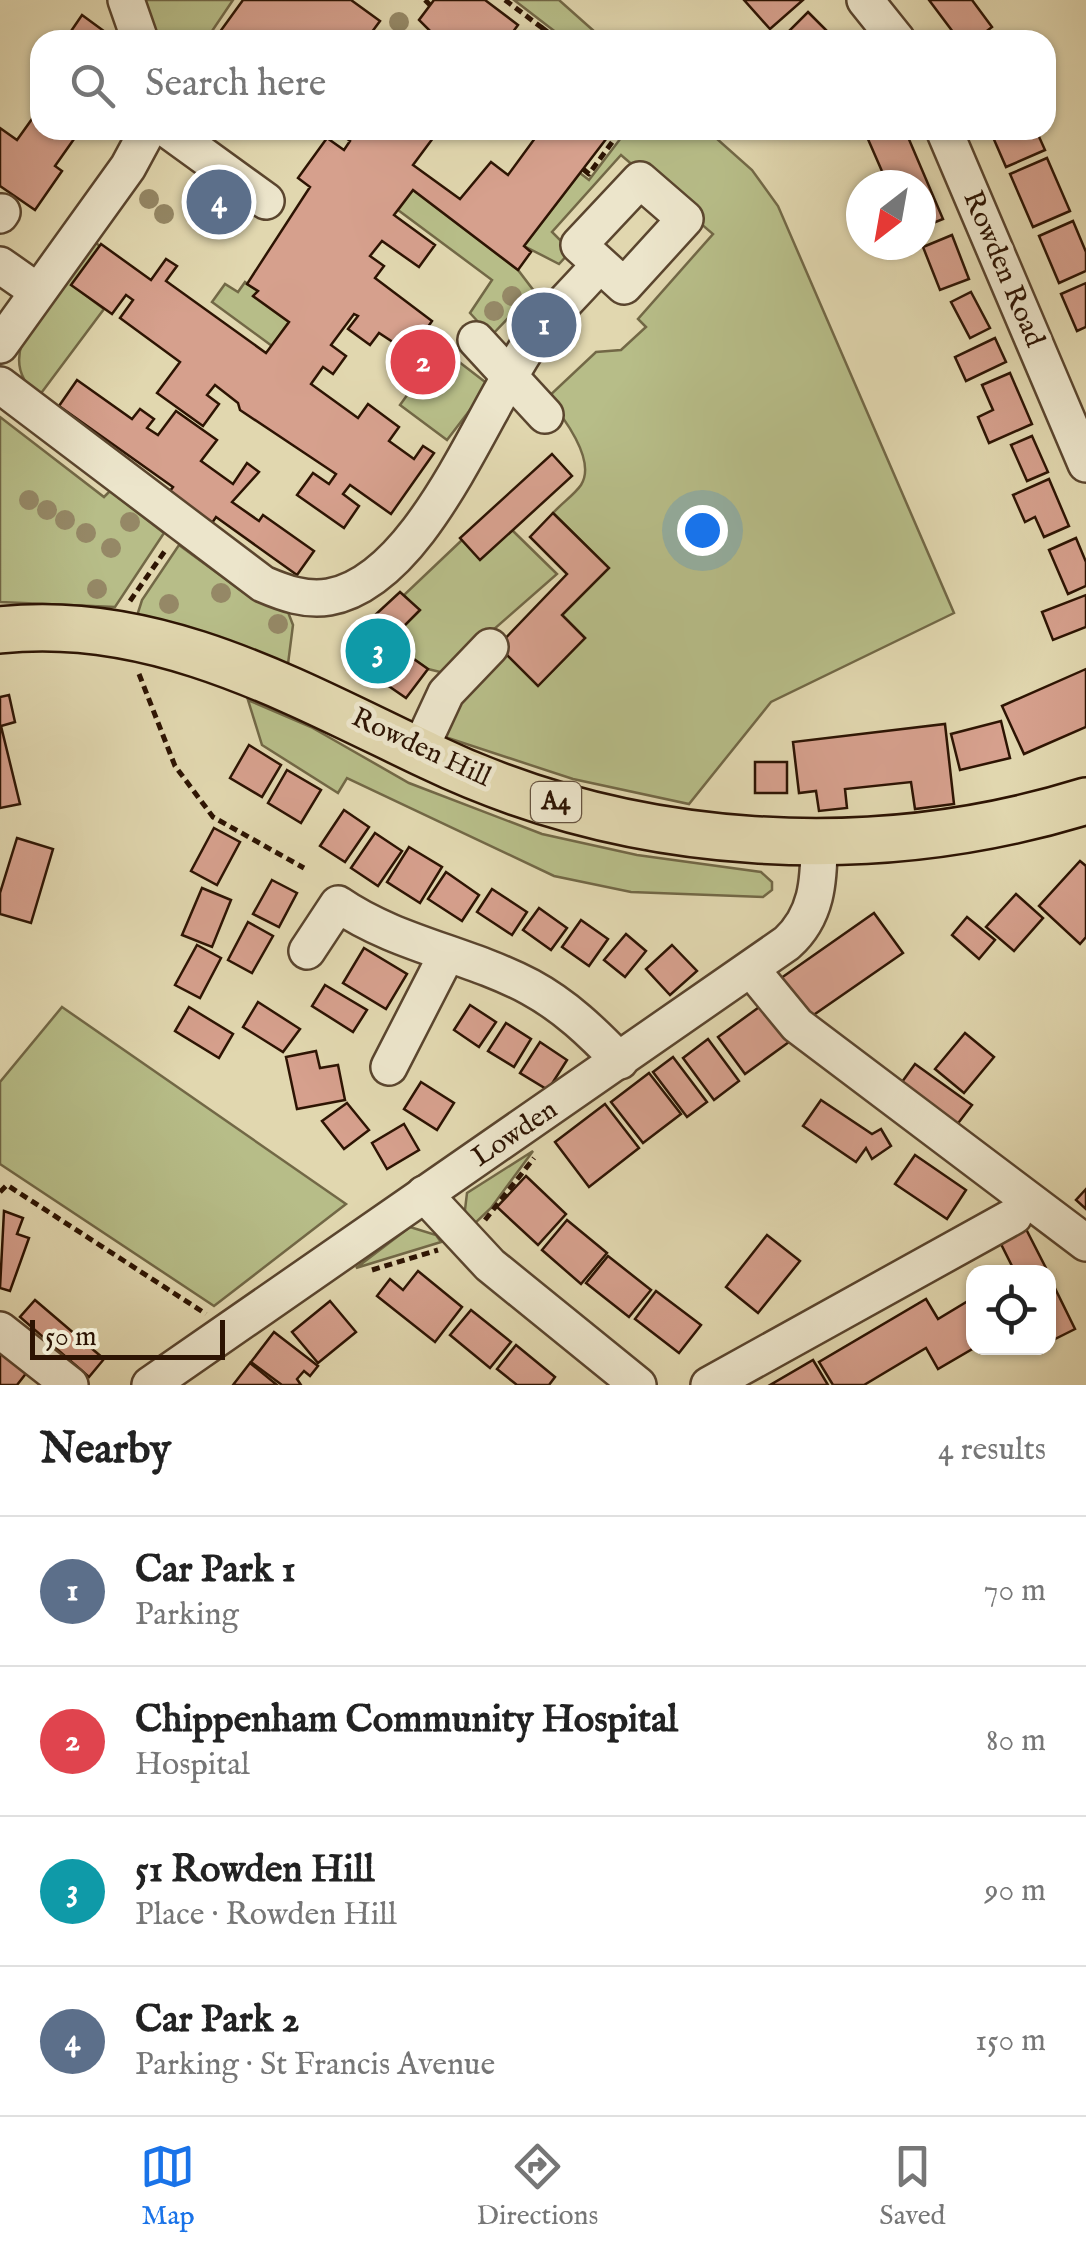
<!DOCTYPE html>
<meta charset="utf-8">
<style>
body{margin:0;font-family:"IM FELL English",serif;background:#f6f6f6;color:#222}
.controls{position:absolute;right:30px;bottom:30px;display:grid;overflow:hidden;border-radius:20px;box-shadow:0 2px 8px #0004}
.controls button{width:90px;height:90px;display:grid;place-items:center;padding:0;border:0;border-bottom:2px solid #e0e0e0;background:#fff;color:#222;font:50px sans-serif}
.compass{position:absolute;left:846px;top:170px;width:90px;height:90px;border-radius:50%;background:#fff;box-shadow:0 2px 8px #0004;rotate:211deg}
.scale{position:absolute;left:30px;bottom:25px;width:195px;box-sizing:border-box;padding-left:10px;border:5px solid #2d1403;border-top:0;font-size:28px;line-height:35px;white-space:nowrap;color:#2d1403;-webkit-text-stroke:8px #ece5cb;paint-order:stroke}
.you{position:absolute;left:702px;top:530px;width:35px;height:35px;margin:-25px;border:8px solid #fff;border-radius:50%;background:#1a73e8;box-shadow:0 0 0 15px #1a73e833}
.badge{display:grid;place-items:center;width:65px;height:65px;border-radius:50%;background:#1a73e8;color:#fff;font-size:32px;font-weight:700}
.pin{position:absolute;translate:-50% -50%;border:5px solid #fff;box-shadow:0 2px 10px #0006}
.list{margin:0;padding:0;list-style:none}
h2{display:flex;justify-content:space-between;align-items:center;height:130px;margin:0;padding:0 40px;font-size:42px}
h2 small{font-size:32px;font-weight:400;color:#767676}
.list li{display:grid;grid-template-columns:65px 1fr auto;gap:30px;align-items:center;box-sizing:border-box;height:150px;padding:0 40px;border-top:2px solid #e0e0e0}
.list b{display:block;font-size:38px;white-space:nowrap}
.list p{margin:0;font-size:32px;white-space:nowrap;color:#767676}
.list em{font-size:32px;font-style:normal;color:#767676}
.icon{flex:none;width:55px;height:55px;fill:none;stroke:currentColor;stroke-width:2;stroke-linecap:round;stroke-linejoin:round}
.map{position:relative;flex:none;width:1086px;height:1385px;overflow:hidden}
.search{position:absolute;background:#fff;box-shadow:0 2px 8px #0004;left:30px;right:30px;top:30px;height:110px;display:flex;align-items:center;gap:25px;box-sizing:border-box;padding:0 35px;border-radius:30px;color:#767676;font-size:38px}
.sheet{height:730px;background:#fff}
nav{display:flex;justify-content:space-around;align-items:center;box-sizing:border-box;height:140px;border-top:2px solid #e0e0e0;background:#fff;font-size:28px;color:#767676}
nav a{display:grid;justify-items:center;gap:5px}
nav .on{color:#1a73e8}
.map>svg:first-child{display:block}
.green{fill:#b7bd88;stroke:#726846;stroke-width:2.5}
.building{fill:#d6a08d;stroke:#2d1403;stroke-width:2.5}
.lines{fill:none;stroke-linecap:round;stroke-linejoin:round}
.minor-casing{stroke:#5a452e;stroke-width:40}
.major-casing{stroke:#2d1403;stroke-width:50}
.path{stroke:#2d1403;stroke-width:5;stroke-dasharray:8 5;stroke-linecap:butt}
.minor{stroke:#ece5cb;stroke-width:35}
.major{stroke:#e1d7af;stroke-width:45}
.tree{fill:#958866}
.labels{text-anchor:middle;dominant-baseline:central;stroke-width:10;stroke-linejoin:round;paint-order:stroke}
.shield{fill:#ece5cb;stroke:#66533f;stroke-width:2.5}
.shield-label{font-size:25px;font-weight:bold;fill:#2d1403}
.street-label{font-size:28px;fill:#2d1403;stroke:#ece5cb}
</style>
<div class="map">
<svg width="1086" height="1385" viewBox="0 0 1086 1385">
<rect width="100%" height="100%" fill="#e1d7af"/>
<filter id="stains"><feTurbulence type="fractalNoise" baseFrequency=".002" numOctaves="4"/><feColorMatrix values="0 0 0 0 .2 0 0 0 0 .09 0 0 0 0 .02 0 0 0 .5 -.17"/></filter>
<radialGradient id="worn" r=".72"><stop offset=".6" stop-color="#630" stop-opacity="0"/><stop offset="1" stop-color="#630" stop-opacity=".3"/></radialGradient>
<g class="green">
<polygon points="134,0 233,0 206,40 193,35 189,40 151,40"/>
<polygon points="514,0 559,0 604,40 566,40"/>
<path d="M627 130H707L752 170 778 206 954 613 771 702 689 804 573 779 442 736 455 706 503 651 538 685 585 638 562 615 608 568 553 513C561 504 575 494 581 485 597 460 562 415 547 398L596 352 621 350 646 327 638 319 713 234 621 155 552 232 571 251 559 264 524 246 580 173 589 180Z"/>
<polygon points="413,190 518,270 534,291 491,336 470,313 492,280 398,210"/>
<path d="M93 241 100 246 72 285 104 309 39 396C21 382 15 364 22 343Z"/>
<polygon points="245,282 258,291 254,297 289,322 272,346 212,302 225,284 238,292"/>
<polygon points="441,348 489,385 447,440 400,405"/>
<polygon points="0,417 104,497 110,491 164,533 115,607 0,602"/>
<polygon points="512,530 557,574 444,673 428,669 394,645 401,636 397,633 419,611 404,595 462,540"/>
<polygon points="179,545 246,594 286,607 293,625 288,664 136,619 142,600"/>
<polygon points="248,700 311,727 409,783 542,834 637,855 761,872 772,882 772,890 763,897 631,892 554,876 347,778 338,793 262,745"/>
<polygon points="62,1007 346,1204 214,1306 0,1164 0,1082"/>
<polygon points="533,1151 491,1208 471,1227 464,1218 467,1193"/>
<polygon points="410,1227 436,1235 441,1242 356,1268"/>
</g>
<g class="building">
<polygon points="243,0 351,0 380,21 366,40 214,40"/>
<polygon points="434,0 485,0 518,25 507,40 439,40 419,20"/>
<polygon points="744,0 803,0 770,29"/>
<polygon points="929,0 972,0 992,27 975,40 959,40"/>
<polygon points="808,12 829,33 822,40 794,40 787,33"/>
<polygon points="82,15 112,37 110,40 65,40"/>
<polygon points="37,112 40,130 61,130 74,139 55,166 62,171 35,210 0,186 0,128 17,140"/>
<polygon points="336,130 439,130 413,165 460,199 491,162 508,175 541,130 613,130 524,246 531,252 518,270 413,190 394,215 435,245 419,267 382,241 370,256 384,266 375,278 432,321 419,340 411,334 402,348 379,333 370,345 348,329 358,316 354,314 331,345 346,356 333,374 323,367 311,384 358,418 368,404 399,427 389,441 414,459 423,446 434,453 391,514 350,485 343,494 359,506 344,528 297,495 313,473 329,484 336,474 240,410 238,403 215,385 207,395 219,404 203,426 157,393 180,362 120,318 133,300 126,295 112,314 71,285 101,244 151,280 166,259 177,266 166,281 266,353 289,322 253,296 258,291 247,284 310,187 298,178 327,138 344,150 350,141"/>
<polygon points="864,130 905,130 943,219 921,228 921,185 888,185"/>
<polygon points="1004,130 1036,130 1045,150 1006,167 992,135"/>
<polygon points="1047,158 1070,211 1033,227 1010,174"/>
<polygon points="1073,221 1086,252 1086,271 1059,283 1039,236"/>
<polygon points="952,235 969,279 940,290 923,247"/>
<polygon points="1086,283 1086,327 1077,331 1061,294"/>
<polygon points="971,292 990,328 970,338 951,302"/>
<polygon points="995,338 1006,362 966,381 955,357"/>
<polygon points="417,343 435,357 423,373 405,360"/>
<polygon points="1010,373 1032,424 989,443 978,417 993,410 982,385"/>
<polygon points="77,380 132,419 140,409 154,419 147,428 158,435 176,411 217,440 201,461 233,484 247,463 259,472 232,502 259,521 263,515 314,551 297,575 216,517 210,526 167,495 173,487 59,406"/>
<polygon points="1032,436 1048,472 1027,481 1011,445"/>
<polygon points="552,454 572,476 480,560 460,538"/>
<polygon points="1049,479 1069,526 1044,537 1035,517 1025,522 1013,495"/>
<polygon points="553,513 609,568 562,615 585,638 538,686 498,646 567,574 530,537"/>
<polygon points="1076,538 1086,562 1086,586 1068,594 1049,550"/>
<polygon points="400,592 420,610 397,633 401,636 394,645 428,669 406,698 348,658 366,633 361,628"/>
<polygon points="1086,595 1086,627 1053,640 1042,612"/>
<polygon points="1086,669 1086,727 1024,754 1002,706"/>
<polygon points="9,695 15,722 1,726 20,804 0,808 0,697"/>
<polygon points="1001,721 1010,758 960,770 951,734"/>
<polygon points="945,724 954,804 915,809 911,782 845,789 847,808 819,811 816,791 799,793 793,742"/>
<polygon points="249,745 281,765 262,797 230,778"/>
<rect x="755" y="762" width="32" height="31"/>
<polygon points="287,770 321,790 301,823 268,803"/>
<polygon points="344,810 369,827 345,862 320,846"/>
<polygon points="214,828 240,842 217,885 191,871"/>
<polygon points="375,833 402,851 378,886 351,868"/>
<polygon points="17,838 53,849 31,923 0,914 0,893"/>
<polygon points="409,847 442,867 420,903 387,882"/>
<polygon points="1080,861 1086,866 1086,937 1080,944 1039,906"/>
<polygon points="446,872 479,895 462,921 428,899"/>
<polygon points="272,880 297,893 279,927 253,914"/>
<polygon points="202,888 231,900 212,947 182,935"/>
<polygon points="492,889 527,912 512,935 477,912"/>
<polygon points="1016,894 1043,918 1014,951 986,927"/>
<polygon points="539,908 567,928 551,950 523,930"/>
<polygon points="874,913 903,953 802,1023 774,983"/>
<polygon points="967,917 995,940 979,959 952,935"/>
<polygon points="581,920 608,939 589,966 562,947"/>
<polygon points="248,922 273,936 252,973 228,960"/>
<polygon points="626,934 646,951 625,977 604,960"/>
<polygon points="197,945 221,958 200,998 175,985"/>
<polygon points="672,945 697,971 670,995 646,969"/>
<polygon points="364,948 407,974 386,1009 343,983"/>
<polygon points="325,985 367,1010 353,1032 312,1006"/>
<polygon points="258,1002 300,1029 283,1052 243,1027"/>
<polygon points="470,1005 496,1022 479,1047 454,1030"/>
<polygon points="762,1005 789,1042 745,1074 718,1037"/>
<polygon points="189,1007 233,1034 219,1058 175,1031"/>
<polygon points="506,1023 531,1039 514,1067 488,1051"/>
<polygon points="965,1033 994,1057 964,1093 935,1069"/>
<polygon points="708,1039 739,1081 714,1100 683,1058"/>
<polygon points="540,1042 567,1060 548,1090 520,1073"/>
<polygon points="316,1051 320,1068 338,1065 345,1100 297,1109 286,1057"/>
<polygon points="673,1057 707,1102 687,1117 653,1072"/>
<polygon points="915,1064 972,1105 956,1126 894,1093"/>
<polygon points="649,1073 681,1114 643,1143 611,1102"/>
<polygon points="421,1082 454,1103 437,1130 404,1109"/>
<polygon points="821,1100 872,1134 881,1129 891,1146 872,1159 866,1148 856,1162 803,1126"/>
<polygon points="347,1103 369,1130 344,1149 322,1121"/>
<polygon points="605,1104 639,1148 589,1187 555,1142"/>
<polygon points="404,1124 419,1150 387,1169 372,1143"/>
<polygon points="915,1155 966,1190 947,1219 895,1184"/>
<polygon points="526,1176 566,1214 538,1245 497,1207"/>
<polygon points="1086,1189 1086,1209 1076,1200"/>
<polygon points="4,1211 23,1218 17,1234 29,1238 10,1291 0,1288"/>
<polygon points="567,1220 607,1253 581,1284 542,1250"/>
<polygon points="1026,1229 1048,1272 1015,1272 1000,1242"/>
<polygon points="767,1235 800,1261 758,1313 726,1287"/>
<polygon points="608,1256 651,1290 629,1317 586,1283"/>
<polygon points="418,1271 462,1307 435,1342 377,1296 390,1279 403,1290"/>
<polygon points="1048,1274 1075,1329 1049,1342 1048,1341"/>
<polygon points="656,1291 701,1325 679,1353 635,1319"/>
<polygon points="926,1299 938,1319 968,1301 974,1311 974,1348 938,1369 926,1348 864,1385 833,1385 819,1362"/>
<polygon points="35,1300 104,1359 89,1377 20,1317"/>
<polygon points="330,1301 356,1332 318,1363 292,1332"/>
<polygon points="471,1310 511,1342 490,1368 450,1335"/>
<polygon points="274,1332 318,1366 310,1376 304,1371 297,1379 301,1385 282,1385 251,1362"/>
<polygon points="0,1344 31,1367 17,1385 0,1385"/>
<polygon points="516,1345 555,1377 549,1385 517,1385 497,1369"/>
<polygon points="813,1360 828,1385 770,1385"/>
<polygon points="250,1363 277,1385 233,1385"/>
</g>
<g class="lines">
<defs>
<g id="minor">
<polyline points="126,0 140,40"/>
<polyline points="865,0 897,40"/>
<polyline points="168,130 266,201"/>
<polyline points="944,130 1086,464"/>
<polygon points="640,180 685,219 624,286 579,245"/>
<polyline points="0,215 2,212"/>
<polyline points="0,265 37,291"/>
<polyline points="476,340 545,415"/>
<polyline points="0,345 128,167 148,130"/>
<path d="M0 385 263 584C284 593 306 601 329 597 423 580 483 408 533 339 552 313 578 290 599 265"/>
<polyline points="419,751 446,693 490,647"/>
<path d="M307 951 338 904C396 944 468 954 530 987 565 1006 592 1032 620 1061"/>
<polyline points="751,969 797,1025 1086,1243"/>
<polyline points="389,1067 447,954"/>
<polyline points="424,1194 490,1265 638,1385"/>
<polyline points="0,1330 70,1385"/>
<path d="M150 1385 787 943C817 916 819 881 819 843"/>
<polyline points="709,1385 1014,1216"/>
</g>
<path id="major" d="M0 630C156 613 294 692 429 756 631 853 873 867 1086 801"/>
</defs>
<use href="#minor" class="minor-casing"/>
<use href="#major" class="major-casing"/>
<g class="path">
<polyline points="425,0 430,5"/>
<polyline points="505,0 541,27 531,40"/>
<polyline points="541,27 558,40"/>
<polyline points="583,169 589,174 621,130"/>
<polyline points="130,601 167,548"/>
<polyline points="139,674 175,766 213,817 304,868"/>
<polyline points="0,1192 7,1185 206,1314"/>
<polyline points="485,1220 534,1158"/>
<polyline points="372,1270 438,1250"/>
</g>
<use href="#minor" class="minor"/>
<use href="#major" class="major"/>
</g>
<g class="tree">
<circle cx="399" cy="22" r="10"/>
<circle cx="149" cy="199" r="10"/>
<circle cx="164" cy="214" r="10"/>
<circle cx="512" cy="296" r="10"/>
<circle cx="494" cy="311" r="10"/>
<circle cx="29" cy="500" r="10"/>
<circle cx="47" cy="510" r="10"/>
<circle cx="65" cy="520" r="10"/>
<circle cx="130" cy="522" r="10"/>
<circle cx="86" cy="533" r="10"/>
<circle cx="111" cy="548" r="10"/>
<circle cx="97" cy="589" r="10"/>
<circle cx="221" cy="593" r="10"/>
<circle cx="169" cy="604" r="10"/>
<circle cx="278" cy="624" r="10"/>
</g>
<g class="labels">
<rect class="shield" x="531" y="782" width="50" height="40" rx="8"/>
<g class="shield-label">
<text x="556" y="802">A4</text>
</g>
<g class="street-label">
<text transform="translate(1003 269) rotate(67)">Rowden Road</text>
<text transform="translate(421 748) rotate(25)">Rowden Hill</text>
<text transform="translate(515 1134) rotate(-34)">Lowden</text>
</g>
</g>
<rect width="100%" height="100%" filter="url(#stains)"/>
<rect width="100%" height="100%" fill="url(#worn)"/>
</svg>
<div class="controls">
<button><svg class="icon" aria-label="locate" viewBox="0 0 24 24"><circle cx="12" cy="12" r="6"/><path d="M12 2v4M12 18v4M2 12h4M18 12h4"/></svg></button>
</div>
<svg class="compass" viewBox="-18 -18 36 36"><path d="M0-13l5 13h-10z" fill="#e53935"/><path d="M0 13l5-13h-10z" fill="#767676"/></svg>
<div class="scale">50 m</div>
<div class="you"></div>
<div class="pin badge" style="left:544px;top:325px;background:#5c6f8a">1</div>
<div class="pin badge" style="left:423px;top:362px;background:#e0444e">2</div>
<div class="pin badge" style="left:378px;top:651px;background:#0f9aa8">3</div>
<div class="pin badge" style="left:219px;top:202px;background:#5c6f8a">4</div>
<div class="search"><svg class="icon" aria-label="search" viewBox="0 0 24 24"><circle cx="10" cy="10" r="6"/><path d="M15 15l6 6"/></svg>Search here</div>
</div>
<section class="sheet">
<h2>Nearby<small>4 results</small></h2>
<ul class="list">
<li><span class="badge" style="background:#5c6f8a">1</span><div><b>Car Park 1</b><p>Parking</p></div><em>70 m</em></li>
<li><span class="badge" style="background:#e0444e">2</span><div><b>Chippenham Community Hospital</b><p>Hospital</p></div><em>80 m</em></li>
<li><span class="badge" style="background:#0f9aa8">3</span><div><b>51 Rowden Hill</b><p>Place · Rowden Hill</p></div><em>90 m</em></li>
<li><span class="badge" style="background:#5c6f8a">4</span><div><b>Car Park 2</b><p>Parking · St Francis Avenue</p></div><em>150 m</em></li>
</ul>
</section>
<nav>
<a class="on"><svg class="icon" aria-label="map" viewBox="0 0 24 24"><path d="M3 6l6-2 6 2 6-2v14l-6 2-6-2-6 2zM9 4v14M15 6v14"/></svg>Map</a>
<a><svg class="icon" aria-label="directions" viewBox="0 0 24 24"><path d="M12 3l9 9-9 9-9-9zM9 14v-3h6M13 9l2 2-2 2"/></svg>Directions</a>
<a><svg class="icon" aria-label="saved" viewBox="0 0 24 24"><path d="M7 4h10v16l-5-4-5 4z"/></svg>Saved</a>
</nav>
